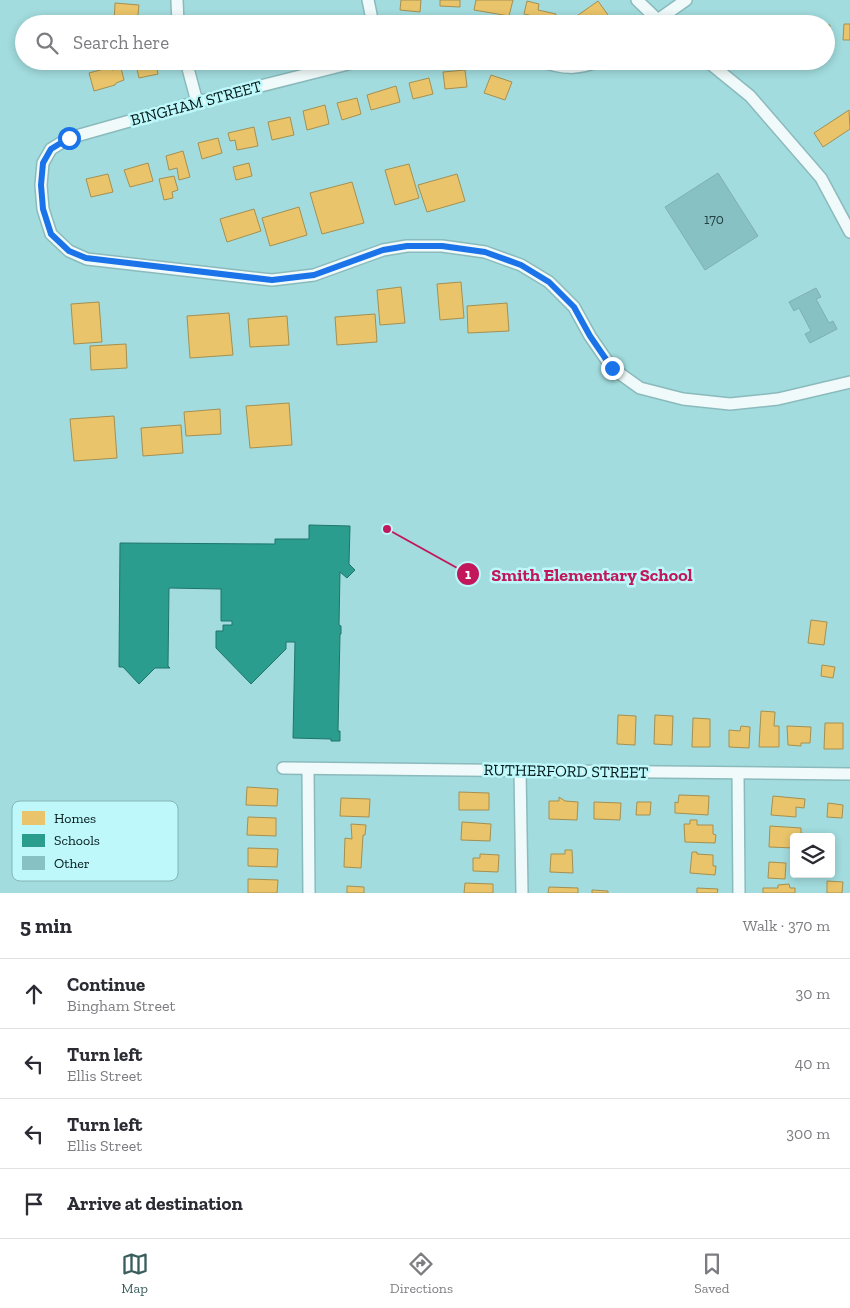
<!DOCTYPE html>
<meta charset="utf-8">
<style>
body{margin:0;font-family:"Zilla Slab",serif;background:#f2f2f3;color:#2b2b33}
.controls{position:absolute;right:15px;bottom:15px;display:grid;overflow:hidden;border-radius:5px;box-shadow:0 2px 8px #0003}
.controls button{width:45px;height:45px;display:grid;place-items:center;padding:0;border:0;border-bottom:1px solid #e1e1e2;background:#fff;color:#2b2b33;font:25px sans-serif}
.stop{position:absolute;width:15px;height:15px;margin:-11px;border:4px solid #1a73e8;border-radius:50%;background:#fff}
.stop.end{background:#1a73e8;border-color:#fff;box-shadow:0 1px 5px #0008}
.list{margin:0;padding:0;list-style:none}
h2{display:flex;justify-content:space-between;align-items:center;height:65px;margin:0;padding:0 20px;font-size:21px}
h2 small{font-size:16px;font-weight:400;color:#7c7c81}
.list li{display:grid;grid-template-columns:32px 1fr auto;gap:15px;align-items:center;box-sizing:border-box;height:70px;padding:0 20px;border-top:1px solid #e1e1e2}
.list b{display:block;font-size:19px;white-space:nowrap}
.list p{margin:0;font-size:16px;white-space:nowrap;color:#7c7c81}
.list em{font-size:16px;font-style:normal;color:#7c7c81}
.icon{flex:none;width:28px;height:28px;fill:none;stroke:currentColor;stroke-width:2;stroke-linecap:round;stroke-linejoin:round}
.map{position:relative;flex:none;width:850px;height:893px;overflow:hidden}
.search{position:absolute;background:#fff;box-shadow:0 2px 8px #0003;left:15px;right:15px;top:15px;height:55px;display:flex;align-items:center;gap:12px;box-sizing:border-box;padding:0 18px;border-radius:28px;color:#7c7c81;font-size:19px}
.sheet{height:345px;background:#fff}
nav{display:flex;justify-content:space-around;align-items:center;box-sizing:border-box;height:70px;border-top:1px solid #e1e1e2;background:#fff;font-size:14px;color:#7c7c81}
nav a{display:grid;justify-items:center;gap:2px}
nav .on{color:#3a5d5e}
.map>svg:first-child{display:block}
.homes{fill:#e9c46a;stroke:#a49052}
.schools{fill:#2a9d8f;stroke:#1e756c}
.building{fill:#88c1c3;stroke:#80afb1}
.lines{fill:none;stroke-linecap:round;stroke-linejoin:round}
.minor-casing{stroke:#8bbabc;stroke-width:14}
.minor{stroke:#f1fafa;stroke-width:11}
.route{stroke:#1a73e8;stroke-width:6}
.labels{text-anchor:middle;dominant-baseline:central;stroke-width:5;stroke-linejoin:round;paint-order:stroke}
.number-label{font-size:14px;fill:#244244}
.street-label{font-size:16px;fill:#021819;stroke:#bef8fa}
.key{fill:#bef8fa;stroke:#86b5b6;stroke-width:1}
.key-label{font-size:14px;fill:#021819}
.leader{fill:none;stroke:#c2185b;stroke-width:2}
.callout-dot{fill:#c2185b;stroke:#bef8fa;stroke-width:2}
.mark-label{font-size:15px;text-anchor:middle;font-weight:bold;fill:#fff}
.callout-label{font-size:18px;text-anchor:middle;font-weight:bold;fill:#c2185b;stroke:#bef8fa;stroke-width:5;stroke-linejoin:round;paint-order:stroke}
</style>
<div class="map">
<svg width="850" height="893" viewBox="0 0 850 893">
<rect width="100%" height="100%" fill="#a2dcde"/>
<g class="homes">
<polygon points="401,0 421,0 420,12 400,10"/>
<polygon points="440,0 460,0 460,7 440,6"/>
<polygon points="476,0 513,0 509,16 474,10"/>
<polygon points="527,1 539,4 538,10 556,14 553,24 531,24 533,16 524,14"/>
<polygon points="598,1 608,15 596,24 578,24 574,18"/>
<polygon points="115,3 139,5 137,24 114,24"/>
<polygon points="340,19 341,24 322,24"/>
<polygon points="772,21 792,23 792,24 772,24"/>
<polygon points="844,24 850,24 850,40 843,40"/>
<polygon points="826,25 830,25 829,42 826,42"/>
<polygon points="135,61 155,61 158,74 139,78"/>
<polygon points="111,67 112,70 121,68 124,80 116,83 115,85 94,91 89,73"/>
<polygon points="465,70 467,87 445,89 443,72"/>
<polygon points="491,75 512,82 505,100 484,93"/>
<polygon points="429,78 433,94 413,99 409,83"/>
<polygon points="396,86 400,102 371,110 367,95"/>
<polygon points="357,98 361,114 342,120 337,103"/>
<polygon points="325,105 329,124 307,130 303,111"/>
<polygon points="849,110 850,129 823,147 814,133"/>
<polygon points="290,117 294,135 272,140 268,122"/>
<polygon points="254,127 258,146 237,150 235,140 230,141 228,133"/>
<polygon points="218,138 222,153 202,159 198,143"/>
<polygon points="183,151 190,177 179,180 177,168 169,170 166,156"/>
<polygon points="148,163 153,181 130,187 124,170"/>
<polygon points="249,163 252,176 236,180 233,167"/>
<polygon points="409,164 419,198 395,205 385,170"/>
<polygon points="108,174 113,192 91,197 86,179"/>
<polygon points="457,174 465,201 427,212 418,185"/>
<polygon points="174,176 178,190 172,192 173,198 164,200 159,179"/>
<polygon points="352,182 364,223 322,234 310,193"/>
<polygon points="299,207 307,235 270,246 262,218"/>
<polygon points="254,209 261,231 227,242 220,219"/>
<polygon points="461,282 464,318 440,320 437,284"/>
<polygon points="401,287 405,323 380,325 377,290"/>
<polygon points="99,302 102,342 74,344 71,304"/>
<polygon points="507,303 509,331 468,333 467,306"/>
<polygon points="229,313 233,355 190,358 187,316"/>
<polygon points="375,314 377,342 337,345 335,317"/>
<polygon points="287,316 289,345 250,347 248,319"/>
<polygon points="126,344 127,368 91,370 90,346"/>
<polygon points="289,403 292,445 250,448 246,406"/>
<polygon points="220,409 221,434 186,436 184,412"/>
<polygon points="114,416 117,458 74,461 70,419"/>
<polygon points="181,425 183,453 143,456 141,428"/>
<polygon points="811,620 827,622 824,645 808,643"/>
<polygon points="822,665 835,667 833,678 821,676"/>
<polygon points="761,711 775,712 774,726 779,726 779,747 759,747"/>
<polygon points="618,715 636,716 635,745 617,744"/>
<polygon points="655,715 673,716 672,745 654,744"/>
<polygon points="693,718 710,719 710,747 692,747"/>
<polygon points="825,723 843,723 843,749 824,749"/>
<polygon points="741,726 750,727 749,748 729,747 729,730 740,731"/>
<polygon points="787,726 811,727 810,743 801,743 801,746 788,745"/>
<polygon points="247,787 278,789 277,806 246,805"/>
<polygon points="459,792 489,793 489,810 459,810"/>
<polygon points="679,795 709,796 708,815 675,813 675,802 678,803"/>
<polygon points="773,796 805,799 804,808 796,807 796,817 771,815"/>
<polygon points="559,797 565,801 578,802 577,820 549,819 549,801 559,801"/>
<polygon points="341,798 370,799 369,817 340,816"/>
<polygon points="594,802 621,803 620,820 594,819"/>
<polygon points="637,802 651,802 650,815 636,815"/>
<polygon points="828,803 843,805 842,818 827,817"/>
<polygon points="248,817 276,818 276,836 247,835"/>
<polygon points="690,820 697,820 697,825 713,825 713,834 716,835 715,843 685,842 684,824 690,824"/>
<polygon points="462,822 491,824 490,841 461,840"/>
<polygon points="351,824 366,825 365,835 363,835 361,868 344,867 345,838 352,839"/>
<polygon points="770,826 801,828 801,833 806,834 806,837 794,837 794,848 769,847"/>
<polygon points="248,848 278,849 277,867 248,866"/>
<polygon points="565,850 572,850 573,873 550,872 551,854 565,854"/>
<polygon points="692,852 697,852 697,854 713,855 713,866 716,866 715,875 690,873"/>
<polygon points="480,854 499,855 498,872 473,871 473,858 480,858"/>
<polygon points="769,862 786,863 785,879 768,878"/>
<polygon points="248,879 278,880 277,893 248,893"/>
<polygon points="827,881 843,882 842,893 827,893"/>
<polygon points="465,883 493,884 493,893 464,893"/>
<polygon points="789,884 790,888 795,888 795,893 763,893 763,888 778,888 778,885"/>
<polygon points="347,886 364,887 364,893 347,893"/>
<polygon points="549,887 578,888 578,893 548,893"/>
<polygon points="697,888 718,889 717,893 697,893"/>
<polygon points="592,890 608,891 608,893 592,893"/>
</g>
<polygon class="schools" points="309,525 350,526 349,564 355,570 347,578 340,572 339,625 341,626 341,634 340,634 338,731 340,731 340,741 331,741 331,739 293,738 295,642 286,642 286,649 251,684 216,648 216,631 223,631 223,625 232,625 232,621 221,621 221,589 169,588 168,666 170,668 155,668 139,684 123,667 119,667 120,543 275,544 275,539 309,539"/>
<g class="building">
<polygon points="718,173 758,236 705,270 665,207"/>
<polygon points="816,288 821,297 816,299 829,323 833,321 837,329 810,343 805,334 811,331 799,308 794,311 789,302"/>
</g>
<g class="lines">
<defs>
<g id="minor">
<polyline points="177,0 178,24"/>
<polyline points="368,0 373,24"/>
<polyline points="637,0 662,24"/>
<polyline points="652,24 686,0"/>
<polyline points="186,61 197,102"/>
<polyline points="360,61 197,102 69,138 51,149 43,163 41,185 43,209 51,234 69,251 87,259 272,280 314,275 383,250 407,246 442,246 485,252 521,265 549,282 574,307 590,336 612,368 640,388 683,399 730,404 778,399 850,382"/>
<path d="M540 61C563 69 577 70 599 61"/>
<polyline points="707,61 750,96 821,178 850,232"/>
<polyline points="283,768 850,774"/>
<polyline points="308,769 309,893"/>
<polyline points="520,770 522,893"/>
<polyline points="738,774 739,893"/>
</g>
</defs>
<use href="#minor" class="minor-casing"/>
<use href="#minor" class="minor"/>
</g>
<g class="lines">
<polyline class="route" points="69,138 51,149 43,163 41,185 43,209 51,234 69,251 86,258 272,280 314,275 383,250 407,246 442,246 485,252 521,265 549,282 574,307 590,336 612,368"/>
</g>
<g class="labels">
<g class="number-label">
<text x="714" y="219">170</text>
</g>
<g class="street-label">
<text transform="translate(196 103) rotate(-15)">BINGHAM STREET</text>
<text transform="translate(566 771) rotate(1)">RUTHERFORD STREET</text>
</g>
</g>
<rect x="12" y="801" width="166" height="80" rx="8" class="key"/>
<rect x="22" y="811" width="23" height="14" fill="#e9c46a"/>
<rect x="22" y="834" width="23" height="13" fill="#2a9d8f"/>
<rect x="22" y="856" width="23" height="14" fill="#88c1c3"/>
<g class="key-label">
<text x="54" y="823">Homes</text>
<text x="54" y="845">Schools</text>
<text x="54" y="868">Other</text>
</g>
<path class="leader" d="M387 529L468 574"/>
<g class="callout-dot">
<circle cx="387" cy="529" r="5"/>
<circle cx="468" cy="574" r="12"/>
</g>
<g class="mark-label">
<text x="468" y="579">1</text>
</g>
<g class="callout-label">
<text x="592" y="581">Smith Elementary School</text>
</g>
</svg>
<div class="controls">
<button><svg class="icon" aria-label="layers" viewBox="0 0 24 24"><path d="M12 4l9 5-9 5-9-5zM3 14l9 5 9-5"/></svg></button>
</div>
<div class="stop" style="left:69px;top:138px"></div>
<div class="stop end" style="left:612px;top:368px"></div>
<div class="search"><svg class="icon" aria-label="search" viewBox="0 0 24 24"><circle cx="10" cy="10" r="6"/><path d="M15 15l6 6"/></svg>Search here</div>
</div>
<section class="sheet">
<h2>5 min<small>Walk · 370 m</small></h2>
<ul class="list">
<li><svg class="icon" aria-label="ahead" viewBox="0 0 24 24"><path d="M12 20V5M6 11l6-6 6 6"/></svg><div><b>Continue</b><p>Bingham Street</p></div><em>30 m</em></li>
<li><svg class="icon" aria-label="left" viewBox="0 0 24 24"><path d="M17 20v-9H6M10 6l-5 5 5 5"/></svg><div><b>Turn left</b><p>Ellis Street</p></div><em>40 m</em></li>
<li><svg class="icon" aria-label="left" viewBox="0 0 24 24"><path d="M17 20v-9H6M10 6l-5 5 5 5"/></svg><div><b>Turn left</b><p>Ellis Street</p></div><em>300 m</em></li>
<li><svg class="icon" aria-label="arrive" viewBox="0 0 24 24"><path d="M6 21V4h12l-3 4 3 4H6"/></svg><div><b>Arrive at destination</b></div></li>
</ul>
</section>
<nav>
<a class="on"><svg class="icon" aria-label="map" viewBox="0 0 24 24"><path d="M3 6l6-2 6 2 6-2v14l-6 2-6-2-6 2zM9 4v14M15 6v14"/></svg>Map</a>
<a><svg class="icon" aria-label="directions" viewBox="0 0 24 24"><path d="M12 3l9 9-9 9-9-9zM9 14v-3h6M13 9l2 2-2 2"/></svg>Directions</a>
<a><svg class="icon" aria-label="saved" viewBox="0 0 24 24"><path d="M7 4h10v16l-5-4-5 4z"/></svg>Saved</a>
</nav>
